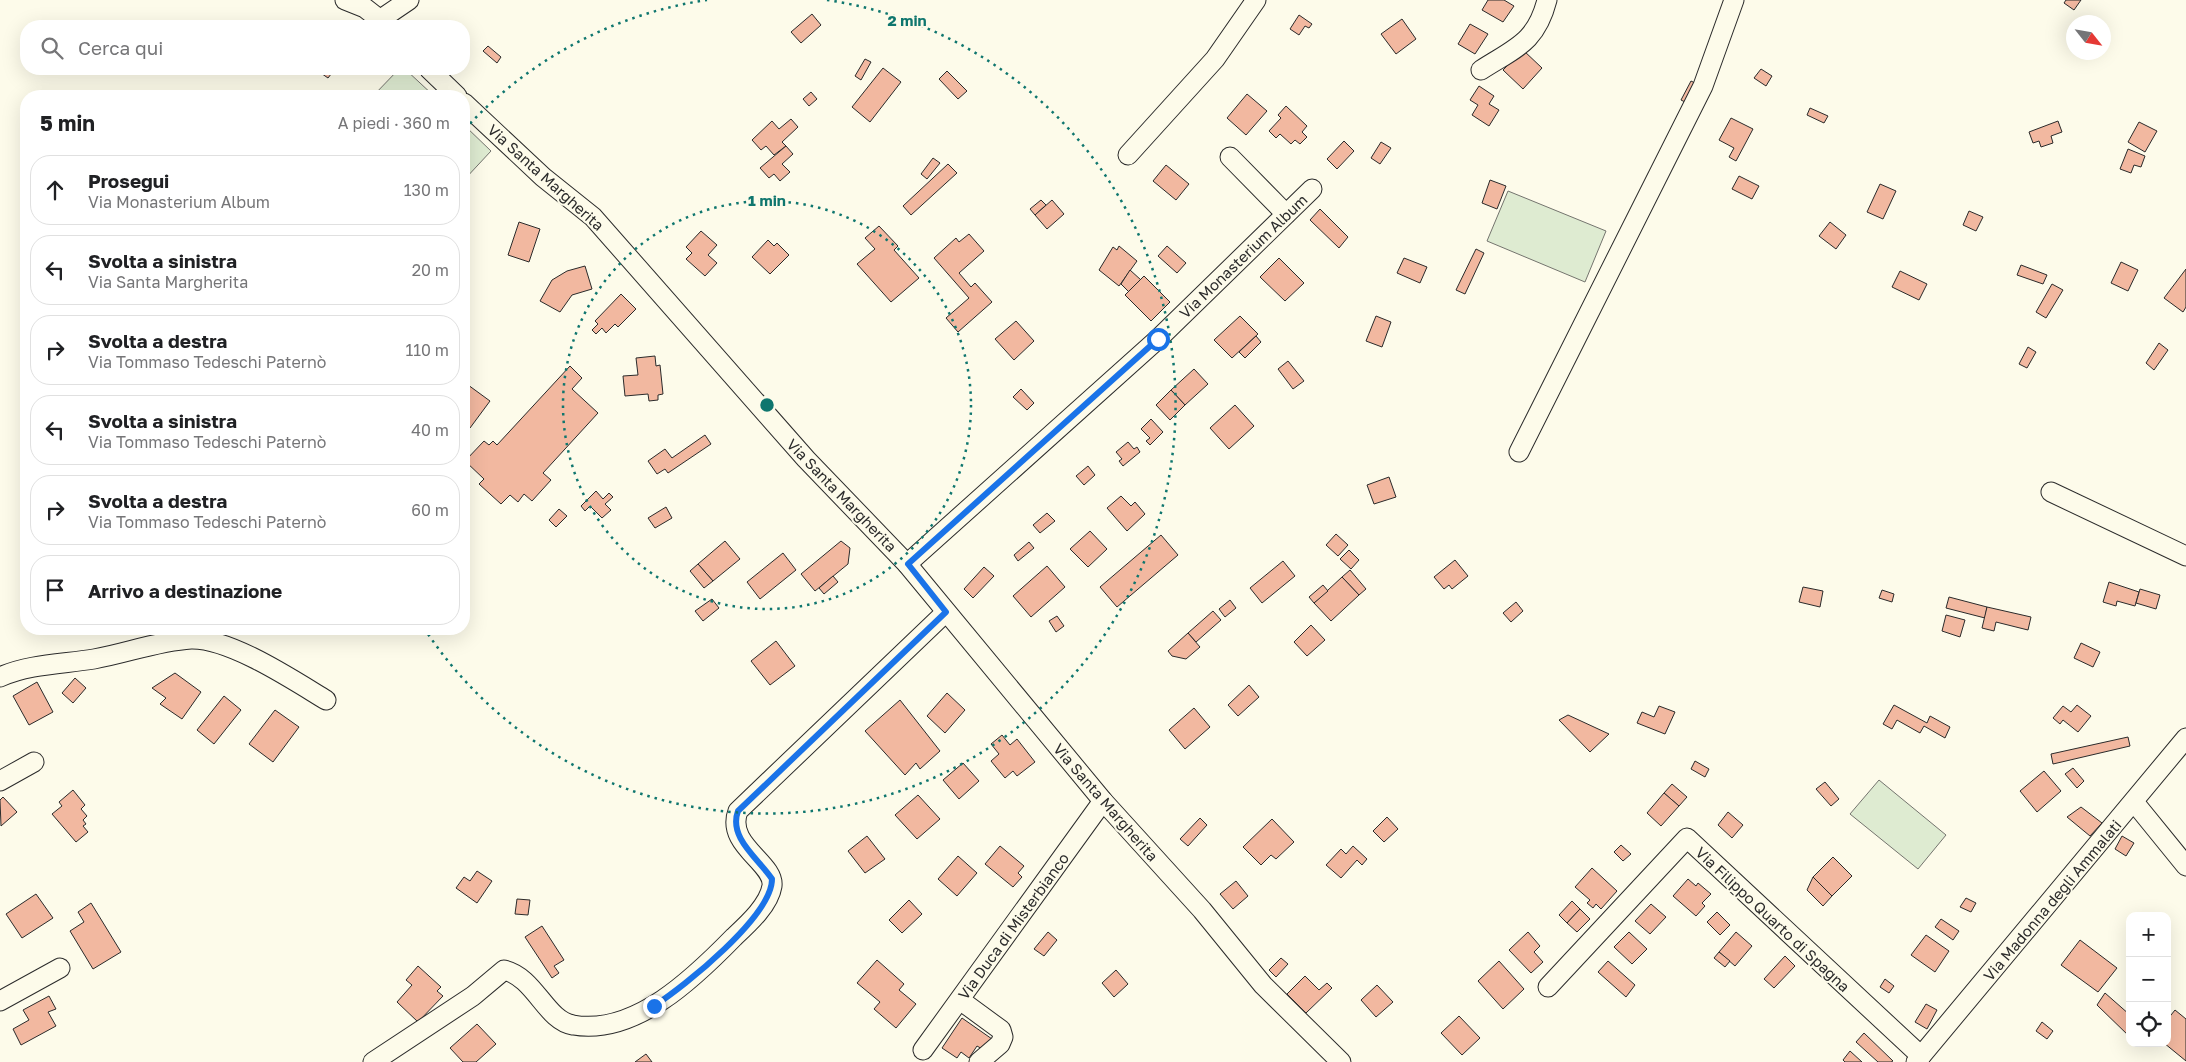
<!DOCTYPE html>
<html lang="it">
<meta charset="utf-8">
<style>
body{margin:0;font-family:"Golos Text",sans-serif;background:#f6f6f6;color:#202124}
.controls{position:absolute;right:15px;bottom:15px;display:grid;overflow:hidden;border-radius:10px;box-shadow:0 5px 20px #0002}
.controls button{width:45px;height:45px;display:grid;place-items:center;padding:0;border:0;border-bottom:1px solid #e0e0e0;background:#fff;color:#202124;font:25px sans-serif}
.compass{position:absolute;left:2066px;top:15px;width:45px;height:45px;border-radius:50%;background:#fff;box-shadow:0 5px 20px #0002;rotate:121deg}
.stop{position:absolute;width:15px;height:15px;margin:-11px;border:4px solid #1a73e8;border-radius:50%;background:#fff}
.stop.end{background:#1a73e8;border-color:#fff;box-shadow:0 1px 5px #0008}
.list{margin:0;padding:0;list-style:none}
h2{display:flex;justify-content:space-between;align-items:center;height:65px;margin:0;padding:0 20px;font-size:21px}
h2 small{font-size:16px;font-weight:400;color:#757577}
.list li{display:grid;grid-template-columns:32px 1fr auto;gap:15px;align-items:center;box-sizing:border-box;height:70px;margin:0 10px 10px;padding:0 10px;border:1px solid #e0e0e0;border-radius:20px}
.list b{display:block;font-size:19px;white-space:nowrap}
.list p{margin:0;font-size:16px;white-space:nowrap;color:#757577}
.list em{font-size:16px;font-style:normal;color:#757577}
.icon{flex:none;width:28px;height:28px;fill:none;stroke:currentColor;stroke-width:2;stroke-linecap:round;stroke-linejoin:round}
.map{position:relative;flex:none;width:2186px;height:1062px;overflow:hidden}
.search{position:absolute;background:#fff;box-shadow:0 5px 20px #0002;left:20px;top:20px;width:450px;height:55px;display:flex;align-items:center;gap:12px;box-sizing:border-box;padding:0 18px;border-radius:20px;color:#757577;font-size:19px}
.panel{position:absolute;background:#fff;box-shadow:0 5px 20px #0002;left:20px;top:90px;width:450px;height:545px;border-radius:20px}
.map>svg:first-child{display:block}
.green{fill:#deebd1;stroke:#74746e}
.building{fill:#f2b8a0;stroke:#2b2b2b}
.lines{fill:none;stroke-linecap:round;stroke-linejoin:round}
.minor-casing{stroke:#2b2b2b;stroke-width:21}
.minor{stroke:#fdfbea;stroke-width:19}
.route{stroke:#1a73e8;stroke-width:6}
.ring{fill:none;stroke:#0f766e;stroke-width:2.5;stroke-dasharray:2.5 5}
.labels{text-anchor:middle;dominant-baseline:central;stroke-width:4;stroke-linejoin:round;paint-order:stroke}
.street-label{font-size:15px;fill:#2b2b2b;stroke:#fdfbea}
.centre{fill:#0f766e;stroke:#fdfbea;stroke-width:2.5}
.ring-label{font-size:15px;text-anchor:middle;font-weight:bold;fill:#0f766e;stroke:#fdfbea;stroke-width:4;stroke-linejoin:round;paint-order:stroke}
</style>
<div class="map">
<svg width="2186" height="1062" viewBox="0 0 2186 1062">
<rect width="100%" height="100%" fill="#fdfbea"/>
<g class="green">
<polygon points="399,69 405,69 434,96 373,96"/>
<polygon points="464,125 491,151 464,180"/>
<polygon points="1508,191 1606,231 1585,282 1487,241"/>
<polygon points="1879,780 1946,835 1918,869 1850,814"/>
</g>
<g class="building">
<polygon points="1488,0 1504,0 1514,6 1503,22 1482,10"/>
<polygon points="2066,0 2081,0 2074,10 2064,3"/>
<polygon points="812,14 821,25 801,43 791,32"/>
<polygon points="1299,15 1312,24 1309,28 1305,26 1299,35 1290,29"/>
<polygon points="1402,19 1416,39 1396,54 1381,34"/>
<polygon points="1470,24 1488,34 1475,54 1458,44"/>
<polygon points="488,46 501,57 497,63 483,51"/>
<polygon points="1523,50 1542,68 1523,89 1503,70"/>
<polygon points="865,59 871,62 861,80 855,76"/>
<polygon points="883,68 901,82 870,122 852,107"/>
<polygon points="315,69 335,69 328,78"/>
<polygon points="1761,69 1772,76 1766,86 1754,78"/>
<polygon points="947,71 967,91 958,99 939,79"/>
<polygon points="1691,81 1699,85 1689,104 1681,100"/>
<polygon points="1479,86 1494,96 1489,104 1499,110 1489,126 1472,115 1478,105 1470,100"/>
<polygon points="811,92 817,99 809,106 803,99"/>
<polygon points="1247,94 1267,111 1246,135 1227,118"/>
<polygon points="1286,106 1307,126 1302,132 1307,137 1300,144 1295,140 1291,144 1280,134 1276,138 1269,131 1281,118 1278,115"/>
<polygon points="1810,108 1828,116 1824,123 1807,115"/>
<polygon points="1731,118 1753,129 1736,161 1729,157 1734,148 1719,140"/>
<polygon points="791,119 798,127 782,142 786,146 774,155 766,146 761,150 752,140 772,121 779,129"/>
<polygon points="2058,121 2062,132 2051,136 2053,143 2041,147 2039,141 2033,143 2029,132"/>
<polygon points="2139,122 2157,131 2145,152 2128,142"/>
<polygon points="1344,141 1354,151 1337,169 1327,159"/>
<polygon points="1381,142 1391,148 1380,164 1371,158"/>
<polygon points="786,146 793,154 782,164 790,172 780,181 774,174 769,178 760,168"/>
<polygon points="2128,149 2145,156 2141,167 2134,165 2131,173 2120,169"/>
<polygon points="933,158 940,163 927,179 921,174"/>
<polygon points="948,164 957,173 911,215 903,206"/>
<polygon points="1166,165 1189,184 1176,200 1153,181"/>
<polygon points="1739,176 1759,186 1752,199 1732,189"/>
<polygon points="1490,180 1506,186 1497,209 1482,203"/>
<polygon points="1880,184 1896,191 1883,219 1867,212"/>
<polygon points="1041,200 1046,205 1035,215 1030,209"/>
<polygon points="1052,200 1064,214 1047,229 1035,215"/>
<polygon points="1320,209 1348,237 1339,248 1310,220"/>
<polygon points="1969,211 1983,217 1976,231 1963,225"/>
<polygon points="519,222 540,229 529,262 508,255"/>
<polygon points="1830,222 1846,235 1836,249 1819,236"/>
<polygon points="879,226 898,246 894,250 919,278 891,302 857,264 875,249 865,238"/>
<polygon points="701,231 717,245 708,255 717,263 705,276 686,259 692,253 686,247"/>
<polygon points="969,234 984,251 959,273 971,287 975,283 992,302 958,332 946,318 969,298 934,258 956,238 959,242"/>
<polygon points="768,240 774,246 777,243 789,255 770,274 752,257"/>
<polygon points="1119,246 1137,261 1119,286 1099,270 1113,247 1117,250"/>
<polygon points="1167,246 1186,263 1177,273 1158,256"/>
<polygon points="1476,249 1484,253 1465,294 1456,290"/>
<polygon points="1279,258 1304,283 1285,301 1260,277"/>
<polygon points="1404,258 1427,267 1420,283 1397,273"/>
<polygon points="2121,262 2138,270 2128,291 2111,283"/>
<polygon points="2021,265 2047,275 2043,284 2017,275"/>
<polygon points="585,266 592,289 572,295 560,312 540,301 552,280 567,271"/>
<polygon points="2186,269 2186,307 2183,312 2164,298"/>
<polygon points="1130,270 1141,280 1129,292 1121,284"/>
<polygon points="1900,271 1927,284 1919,300 1892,287"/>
<polygon points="1144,276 1170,302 1151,321 1125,295"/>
<polygon points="2052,284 2063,290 2046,318 2036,312"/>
<polygon points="621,294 636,309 618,327 615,324 606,333 602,328 596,334 592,330 598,324 595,321"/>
<polygon points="1240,316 1258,334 1232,358 1214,340"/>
<polygon points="1376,316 1391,322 1382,347 1366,341"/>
<polygon points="1016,321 1034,341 1014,360 995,339"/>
<polygon points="1256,336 1261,342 1245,358 1239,352"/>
<polygon points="2159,343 2168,350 2154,370 2146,363"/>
<polygon points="2028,347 2036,352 2027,368 2019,364"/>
<polygon points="655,356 656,366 660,365 663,394 658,395 658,400 649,401 648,394 625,396 623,376 638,375 636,358"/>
<polygon points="1288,361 1304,381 1293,389 1278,369"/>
<polygon points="570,366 582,378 572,389 598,413 543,473 551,480 532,501 524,494 518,502 510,495 501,504 479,484 484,479 465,461 484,441 489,445 493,441 497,445"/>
<polygon points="1194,369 1208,384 1185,405 1171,390"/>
<polygon points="464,382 490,401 470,428 464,424"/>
<polygon points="1021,389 1034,403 1027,410 1013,397"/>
<polygon points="1171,390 1185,405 1170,420 1156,405"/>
<polygon points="1235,405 1254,426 1229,449 1210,428"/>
<polygon points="1151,419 1163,432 1150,445 1146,441 1150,438 1141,429"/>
<polygon points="705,435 711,444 668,473 665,469 657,474 648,461 665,449 672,458"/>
<polygon points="1128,442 1134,449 1137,447 1140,452 1123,466 1119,461 1122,459 1116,452"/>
<polygon points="1088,466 1095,475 1084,485 1076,476"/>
<polygon points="1389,477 1396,497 1374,504 1367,485"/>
<polygon points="596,491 603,499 609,493 613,497 605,504 611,510 602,518 590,506 585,511 581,506"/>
<polygon points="1121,496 1131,506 1135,502 1145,514 1127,531 1107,508"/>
<polygon points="666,507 672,518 655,528 648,518"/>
<polygon points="559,509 567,516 556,527 549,520"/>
<polygon points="1047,513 1055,521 1040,533 1033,525"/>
<polygon points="1090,531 1107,549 1088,567 1070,549"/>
<polygon points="1336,534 1348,545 1338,556 1326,545"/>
<polygon points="1161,535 1178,555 1117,607 1100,587"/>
<polygon points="725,541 740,559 713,581 698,564"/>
<polygon points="841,541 850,548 848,564 815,591 801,574"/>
<polygon points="1029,542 1034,548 1018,561 1014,555"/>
<polygon points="1349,550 1359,560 1351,569 1340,559"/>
<polygon points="783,553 796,570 760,599 747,582"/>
<polygon points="1455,560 1468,576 1452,589 1449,585 1444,589 1434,577"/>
<polygon points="1283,561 1295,576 1262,603 1250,588"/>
<polygon points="698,564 713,581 704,588 690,571"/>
<polygon points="1047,566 1065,587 1031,617 1013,596"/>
<polygon points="984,567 994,576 973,598 964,589"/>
<polygon points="1350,570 1366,589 1359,595 1342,577"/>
<polygon points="833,576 838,582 824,594 819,588"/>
<polygon points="1342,577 1359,595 1331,621 1314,603"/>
<polygon points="2109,582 2139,592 2135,606 2117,601 2116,606 2103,602"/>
<polygon points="1323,585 1328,591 1314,603 1309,597"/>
<polygon points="1803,587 1823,591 1820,607 1799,602"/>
<polygon points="2140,589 2160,595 2156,609 2136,603"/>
<polygon points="1882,590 1894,594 1892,602 1879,598"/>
<polygon points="1949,597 1987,607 1985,618 1946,608"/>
<polygon points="712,599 719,608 703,621 695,611"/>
<polygon points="1230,600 1236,608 1225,617 1219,609"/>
<polygon points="1516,602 1523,611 1511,622 1503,613"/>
<polygon points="1987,607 2031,617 2028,630 1996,622 1994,631 1982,628"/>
<polygon points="1213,611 1221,620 1196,642 1188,633"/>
<polygon points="1946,615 1965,620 1960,637 1942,631"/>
<polygon points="1057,616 1064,626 1056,632 1049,621"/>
<polygon points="1311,625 1325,640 1307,656 1294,642"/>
<polygon points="1188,633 1200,647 1186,659 1172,656 1168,651"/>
<polygon points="776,641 795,666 770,685 751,661"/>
<polygon points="2081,643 2100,652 2093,667 2074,658"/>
<polygon points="175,673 201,692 182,719 160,704 166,698 152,688"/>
<polygon points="75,678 86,688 73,703 62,693"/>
<polygon points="37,682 53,712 29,725 13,696"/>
<polygon points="1249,685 1259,697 1238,716 1228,705"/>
<polygon points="947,693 965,710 945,733 927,716"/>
<polygon points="224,696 241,710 214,744 197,730"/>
<polygon points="900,700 940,751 920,769 916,763 905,775 865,731"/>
<polygon points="1894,705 1927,723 1930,716 1950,727 1945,738 1924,726 1920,733 1897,720 1892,729 1883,724"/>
<polygon points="2077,705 2091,716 2078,732 2063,720 2060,724 2053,718 2063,706 2071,712"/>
<polygon points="1659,706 1675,712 1665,734 1637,723 1642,712 1654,717"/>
<polygon points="1194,708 1210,727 1185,749 1169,730"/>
<polygon points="275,710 299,727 273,762 249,744"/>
<polygon points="1568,715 1609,734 1590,752 1559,720"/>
<polygon points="1002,735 1010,745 1017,739 1035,762 1017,776 1013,771 1005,778 991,761 999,754 991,744"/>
<polygon points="2128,737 2130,746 2053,764 2051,754"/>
<polygon points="1695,761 1709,769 1705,777 1691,769"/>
<polygon points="963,763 979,781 959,799 943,780"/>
<polygon points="2073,768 2084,781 2077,788 2065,774"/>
<polygon points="2044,771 2061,791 2037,812 2020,791"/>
<polygon points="1825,782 1839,799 1831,806 1816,789"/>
<polygon points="1672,784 1687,797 1679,806 1664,793"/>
<polygon points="73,790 85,805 81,809 87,816 83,820 86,824 83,826 88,832 76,842 52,814 62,806 59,802"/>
<polygon points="1664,793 1679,806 1661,826 1647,813"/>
<polygon points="918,795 940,819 917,839 895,815"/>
<polygon points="3,797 17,812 1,826 0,800"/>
<polygon points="2081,807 2102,823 2090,836 2067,817"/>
<polygon points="1728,812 1743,825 1732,838 1718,825"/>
<polygon points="1387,817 1398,829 1384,842 1373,831"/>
<polygon points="1200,818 1207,825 1188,846 1180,839"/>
<polygon points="1272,819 1294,842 1276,859 1271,855 1261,865 1243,847"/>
<polygon points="867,836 885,859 865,873 848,851"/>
<polygon points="2122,836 2134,843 2126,856 2115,849"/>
<polygon points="1621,845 1631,854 1623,861 1614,852"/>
<polygon points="1000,846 1024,866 1018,873 1022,877 1013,887 985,864"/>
<polygon points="1353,846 1367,859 1362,865 1357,860 1341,878 1326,865 1341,849 1346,854"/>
<polygon points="958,856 977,873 957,896 938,879"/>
<polygon points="1833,857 1852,876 1832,896 1813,877"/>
<polygon points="1592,868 1617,891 1601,909 1596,904 1593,908 1587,903 1590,900 1575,887"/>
<polygon points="477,871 492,881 477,903 456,888 464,877 470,881"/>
<polygon points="1813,877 1832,896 1823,906 1807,890"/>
<polygon points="1688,879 1696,886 1698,883 1711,894 1702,903 1705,906 1696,916 1673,896"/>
<polygon points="1236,881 1248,896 1233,909 1220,894"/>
<polygon points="36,894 53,918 22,938 6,914"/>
<polygon points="1966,898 1976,903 1971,912 1960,907"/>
<polygon points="517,899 530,900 528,915 515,914"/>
<polygon points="909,900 922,914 902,933 889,920"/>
<polygon points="1572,901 1580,909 1567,923 1559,915"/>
<polygon points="91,903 121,952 93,969 70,931 84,922 78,912"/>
<polygon points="1651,904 1666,917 1650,934 1635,921"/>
<polygon points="1580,909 1590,919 1577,932 1567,923"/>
<polygon points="1717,912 1730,925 1720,935 1707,922"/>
<polygon points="1941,919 1959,931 1953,940 1935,927"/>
<polygon points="542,926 564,960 554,966 559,973 552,978 525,937"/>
<polygon points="1048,932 1057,940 1044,956 1034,949"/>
<polygon points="1528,932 1540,946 1534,952 1543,962 1531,973 1509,950"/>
<polygon points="1629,932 1647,949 1632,964 1614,947"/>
<polygon points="1736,932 1752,946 1735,966 1719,952"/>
<polygon points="1926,935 1949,951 1935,972 1911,955"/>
<polygon points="2080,940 2117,968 2098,992 2061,965"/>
<polygon points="1719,952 1730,961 1725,967 1714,958"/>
<polygon points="1785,956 1795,966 1774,988 1764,979"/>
<polygon points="1281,958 1288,964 1276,977 1269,970"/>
<polygon points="877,960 904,984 899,990 916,1004 896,1028 874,1009 880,1002 857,983"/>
<polygon points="1499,961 1524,989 1503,1009 1478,981"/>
<polygon points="1608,961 1635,985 1626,997 1598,972"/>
<polygon points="418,966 441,987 437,991 443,996 418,1022 397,1002 412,985 406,980"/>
<polygon points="1116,970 1128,984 1114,997 1102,983"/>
<polygon points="1305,976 1319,990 1327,983 1332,988 1306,1013 1287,994"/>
<polygon points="1885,979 1894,986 1889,993 1880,987"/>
<polygon points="1377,985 1393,1002 1376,1017 1361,1000"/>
<polygon points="2105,993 2130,1015 2130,1037 2097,1005"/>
<polygon points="49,996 56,1009 48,1012 56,1026 21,1045 13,1029 29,1020 23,1010"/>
<polygon points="1926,1004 1937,1010 1927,1029 1915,1022"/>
<polygon points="2175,1010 2186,1019 2186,1061 2164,1043 2167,1043 2167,1020"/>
<polygon points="1459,1016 1480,1038 1462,1055 1441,1033"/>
<polygon points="962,1018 992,1039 984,1050 977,1046 969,1058 961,1052 957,1058 942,1048"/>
<polygon points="2042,1022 2053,1031 2047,1039 2036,1031"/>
<polygon points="477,1024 496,1044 476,1062 463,1062 450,1048"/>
<polygon points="1864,1033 1893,1061 1891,1062 1878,1062 1856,1042"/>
<polygon points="1850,1051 1862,1062 1845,1062 1843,1060"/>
<polygon points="646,1054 652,1062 635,1062"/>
</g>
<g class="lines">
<defs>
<g id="minor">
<polyline points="345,0 365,8 388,26"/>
<polyline points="381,19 409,0"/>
<polyline points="429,69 457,96"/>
<path d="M1481 70C1515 48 1536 43 1547 0"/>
<polyline points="464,103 543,177 593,217 806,459 907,564 1103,801 1202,910 1263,985 1341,1062"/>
<polyline points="1128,155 1215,59 1256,0"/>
<polyline points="1230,157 1286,214"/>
<polyline points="1519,452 1703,86 1734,0"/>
<polyline points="2051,492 2186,556"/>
<polyline points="907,564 1158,339 1312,189"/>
<path d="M0 677C29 664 63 664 94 659 127 653 158 641 191 639 230 638 293 680 326 700"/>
<polyline points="0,781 34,762"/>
<polyline points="2134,802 2186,866"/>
<polyline points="1548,987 1687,838 1921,1056"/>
<polyline points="960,1000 1001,1030 1003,1037 1000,1044 979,1062"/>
<polyline points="0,1001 60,968"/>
<polyline points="923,1050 1103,801"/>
<path d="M373 1062 473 996 504 970C535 977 546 1021 573 1025 635 1036 695 977 734 937 748 924 769 905 772 886 775 863 725 845 738 811L946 612"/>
<polyline points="1916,1062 2186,738"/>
</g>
</defs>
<use href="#minor" class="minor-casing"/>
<use href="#minor" class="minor"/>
</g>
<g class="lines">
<path class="route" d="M654 1006C685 986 772 916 772 879 759 859 728 838 738 811L946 612 908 564 1158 339"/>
</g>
<g class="ring">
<circle cx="767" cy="405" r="204"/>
<path d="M465 129A409 409 0 0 1 707 0M827 0A409 409 0 1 1 426 631"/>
</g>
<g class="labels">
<g class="street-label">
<text transform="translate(546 177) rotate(42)">Via Santa Margherita</text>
<text transform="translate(1243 256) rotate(-44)">Via Monasterium Album</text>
<text transform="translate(842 495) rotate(46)">Via Santa Margherita</text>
<text transform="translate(1106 802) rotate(49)">Via Santa Margherita</text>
<text transform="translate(2052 900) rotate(-50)">Via Madonna degli Ammalati</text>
<text transform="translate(1773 919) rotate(43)">Via Filippo Quarto di Spagna</text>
<text transform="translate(1013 926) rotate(-54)">Via Duca di Misterbianco</text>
</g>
</g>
<circle cx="767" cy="405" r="8" class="centre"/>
<g class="ring-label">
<text x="907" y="26">2 min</text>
<text x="767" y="206">1 min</text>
</g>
</svg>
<div class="controls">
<button>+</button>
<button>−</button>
<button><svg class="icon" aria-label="locate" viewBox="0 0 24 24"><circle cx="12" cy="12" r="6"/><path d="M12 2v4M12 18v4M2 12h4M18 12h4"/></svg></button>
</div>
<svg class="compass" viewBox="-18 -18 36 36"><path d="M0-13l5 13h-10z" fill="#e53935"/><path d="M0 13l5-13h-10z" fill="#757577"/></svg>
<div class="stop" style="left:1158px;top:339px"></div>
<div class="stop end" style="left:654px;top:1006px"></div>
<div class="search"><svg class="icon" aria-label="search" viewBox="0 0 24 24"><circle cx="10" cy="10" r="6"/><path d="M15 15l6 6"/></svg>Cerca qui</div>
<section class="panel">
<h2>5 min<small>A piedi · 360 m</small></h2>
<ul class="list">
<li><svg class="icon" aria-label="ahead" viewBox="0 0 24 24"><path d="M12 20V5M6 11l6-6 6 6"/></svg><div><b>Prosegui</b><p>Via Monasterium Album</p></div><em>130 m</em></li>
<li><svg class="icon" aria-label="left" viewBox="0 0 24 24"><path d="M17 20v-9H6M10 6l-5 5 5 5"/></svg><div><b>Svolta a sinistra</b><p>Via Santa Margherita</p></div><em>20 m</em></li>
<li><svg class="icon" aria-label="right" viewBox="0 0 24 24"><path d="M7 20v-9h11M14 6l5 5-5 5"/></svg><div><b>Svolta a destra</b><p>Via Tommaso Tedeschi Paternò</p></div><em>110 m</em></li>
<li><svg class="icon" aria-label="left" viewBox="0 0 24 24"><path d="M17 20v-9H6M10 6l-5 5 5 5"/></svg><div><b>Svolta a sinistra</b><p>Via Tommaso Tedeschi Paternò</p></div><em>40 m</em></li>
<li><svg class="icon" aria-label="right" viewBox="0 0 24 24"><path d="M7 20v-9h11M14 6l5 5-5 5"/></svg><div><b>Svolta a destra</b><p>Via Tommaso Tedeschi Paternò</p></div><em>60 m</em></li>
<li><svg class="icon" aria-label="arrive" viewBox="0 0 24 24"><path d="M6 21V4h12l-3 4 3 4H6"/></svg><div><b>Arrivo a destinazione</b></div></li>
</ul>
</section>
</div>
